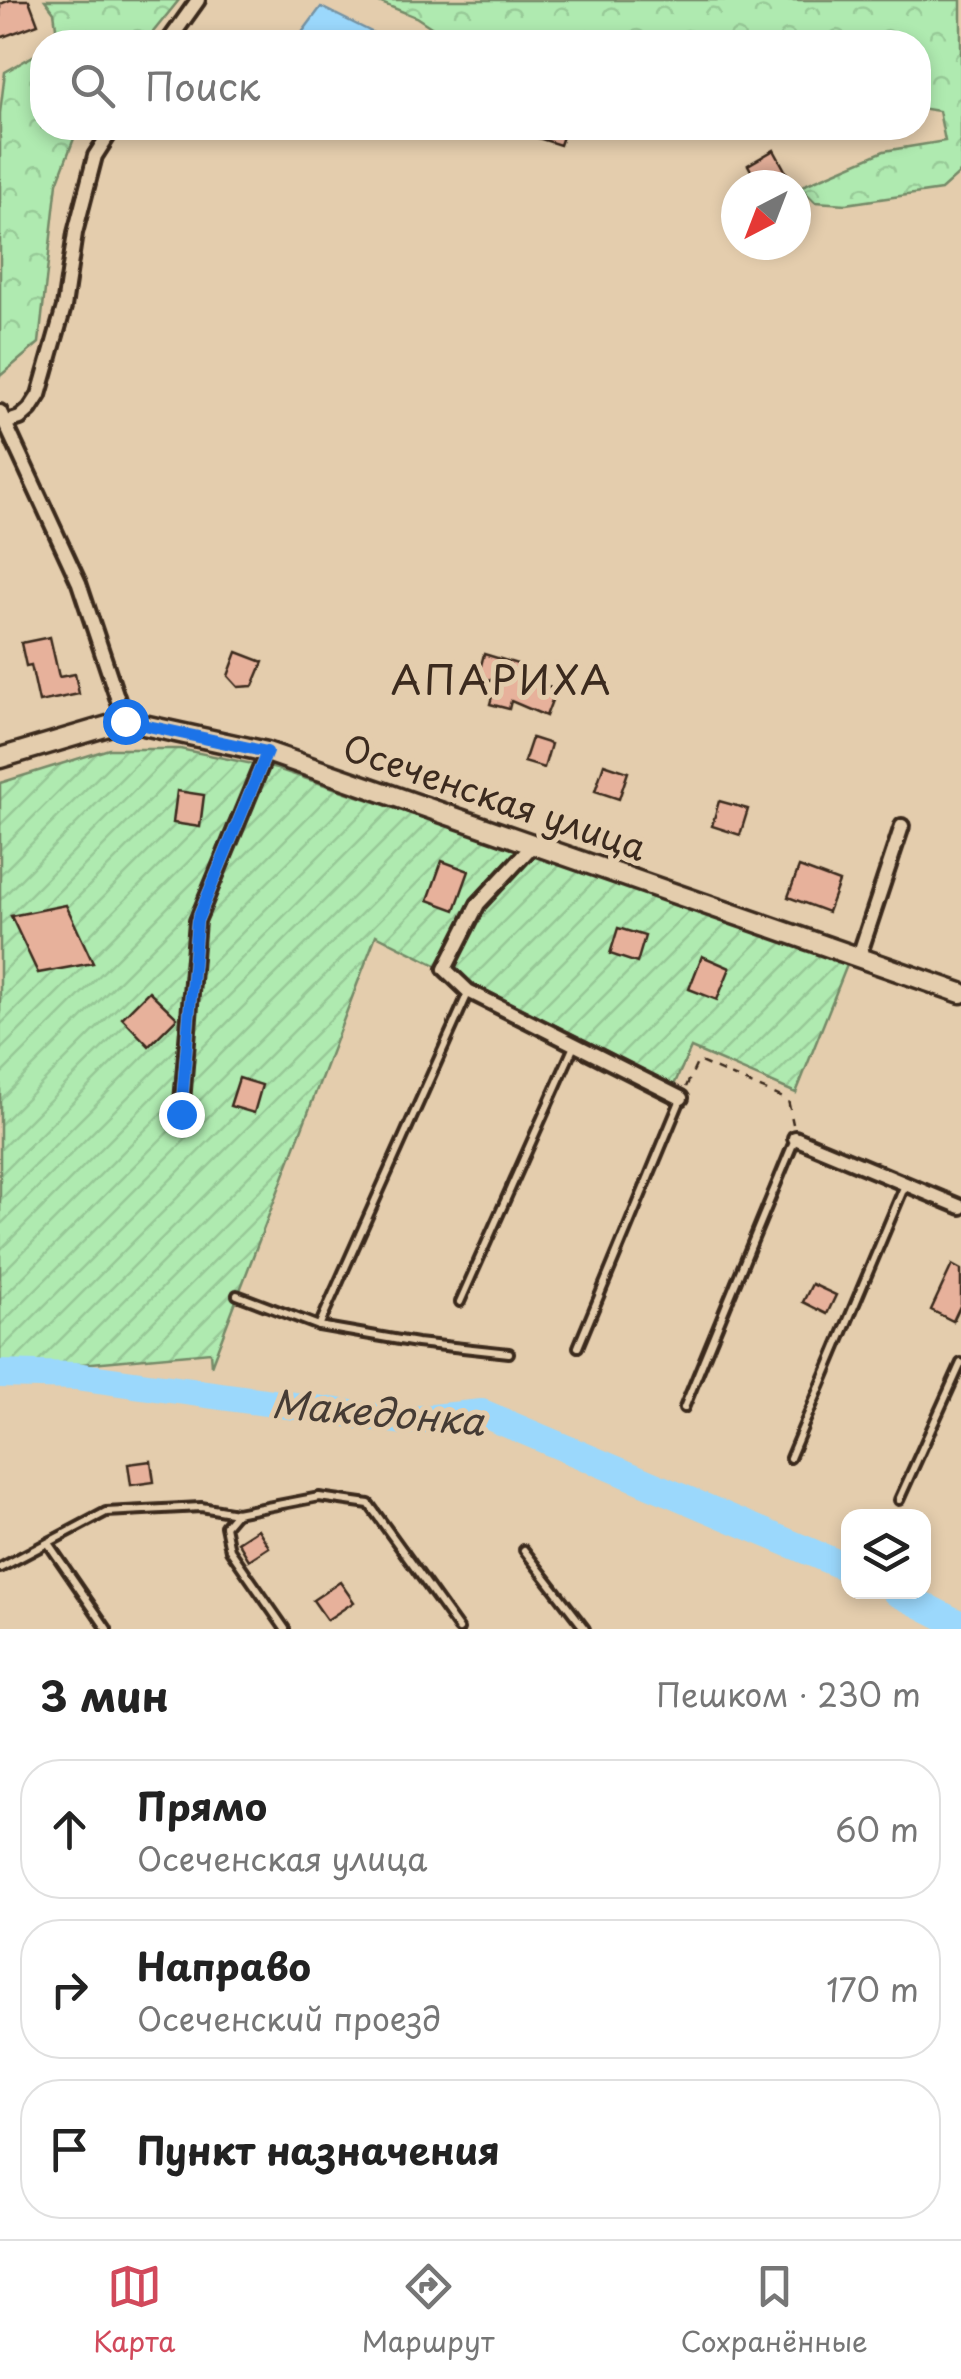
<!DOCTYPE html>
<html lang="ru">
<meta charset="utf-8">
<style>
body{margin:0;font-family:"Playpen Sans",sans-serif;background:#f6f6f6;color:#222}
.controls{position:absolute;right:30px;bottom:30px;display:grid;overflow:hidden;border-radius:20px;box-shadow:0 5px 15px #0003}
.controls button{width:90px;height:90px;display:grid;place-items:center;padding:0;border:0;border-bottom:2px solid #e0e0e0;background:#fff;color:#222;font:50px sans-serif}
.compass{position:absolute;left:721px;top:170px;width:90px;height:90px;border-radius:50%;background:#fff;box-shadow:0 5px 15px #0003;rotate:222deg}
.stop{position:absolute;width:30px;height:30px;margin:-22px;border:8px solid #1a73e8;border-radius:50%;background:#fff}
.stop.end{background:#1a73e8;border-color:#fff;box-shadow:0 2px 10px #0008}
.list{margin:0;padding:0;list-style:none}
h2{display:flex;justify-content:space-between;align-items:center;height:130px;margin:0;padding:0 40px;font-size:42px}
h2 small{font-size:32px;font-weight:400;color:#767676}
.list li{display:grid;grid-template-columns:65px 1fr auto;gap:30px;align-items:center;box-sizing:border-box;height:140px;margin:0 20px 20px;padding:0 20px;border:2px solid #e0e0e0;border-radius:40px}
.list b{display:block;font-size:38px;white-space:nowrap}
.list p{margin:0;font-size:32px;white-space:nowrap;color:#767676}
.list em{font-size:32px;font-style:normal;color:#767676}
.icon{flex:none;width:55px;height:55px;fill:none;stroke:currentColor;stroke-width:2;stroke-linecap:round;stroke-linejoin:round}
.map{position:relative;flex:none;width:961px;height:1629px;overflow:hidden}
.search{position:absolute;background:#fff;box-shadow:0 5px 15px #0003;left:30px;right:30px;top:30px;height:110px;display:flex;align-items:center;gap:25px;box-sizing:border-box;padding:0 35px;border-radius:40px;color:#767676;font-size:38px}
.sheet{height:610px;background:#fff}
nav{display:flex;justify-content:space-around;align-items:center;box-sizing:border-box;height:140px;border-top:2px solid #e0e0e0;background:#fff;font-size:28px;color:#767676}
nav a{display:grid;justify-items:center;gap:5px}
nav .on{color:#d1495b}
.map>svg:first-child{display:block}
.forest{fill:url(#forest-crowns);stroke:#758a67;stroke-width:2.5}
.garden{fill:url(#garden-furrows);stroke:#758a67;stroke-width:2.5}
.water{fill:#9bd8fc;stroke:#7592a3;stroke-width:2.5}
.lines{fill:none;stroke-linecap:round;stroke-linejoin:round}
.river{stroke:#9bd8fc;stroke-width:28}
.building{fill:#e7b19b;stroke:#3b2a1e;stroke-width:2.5}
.lane-casing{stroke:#3b2a1e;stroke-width:14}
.street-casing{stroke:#3b2a1e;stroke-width:20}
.secondary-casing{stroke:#3b2a1e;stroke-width:25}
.path{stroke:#3b2a1e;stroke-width:2.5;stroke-dasharray:8 8;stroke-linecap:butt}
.lane{stroke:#e4cdad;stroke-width:6}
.street{stroke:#e4cdad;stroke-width:12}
.secondary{stroke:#e4cdad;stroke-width:18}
.route{stroke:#1a73e8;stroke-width:12}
.labels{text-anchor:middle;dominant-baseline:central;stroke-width:10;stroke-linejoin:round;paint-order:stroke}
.street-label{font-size:35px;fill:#3b2a1e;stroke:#e4cdad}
.water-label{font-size:38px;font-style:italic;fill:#453b34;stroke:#e4cdad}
.quarter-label{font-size:40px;letter-spacing:2.5px;fill:#3b2a1e;stroke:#e4cdad}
</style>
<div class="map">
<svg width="961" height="1629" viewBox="0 0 961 1629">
<defs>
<pattern id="forest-crowns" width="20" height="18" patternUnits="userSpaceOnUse" patternTransform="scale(2.5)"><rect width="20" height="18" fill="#afeab0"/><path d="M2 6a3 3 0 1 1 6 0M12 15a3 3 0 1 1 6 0" fill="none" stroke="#97c997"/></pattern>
<pattern id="garden-furrows" width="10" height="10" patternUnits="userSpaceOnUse" patternTransform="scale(2.5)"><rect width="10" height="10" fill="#afeab0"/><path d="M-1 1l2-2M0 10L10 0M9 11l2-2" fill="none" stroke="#97c997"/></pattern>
</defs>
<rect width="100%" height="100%" fill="#e4cdad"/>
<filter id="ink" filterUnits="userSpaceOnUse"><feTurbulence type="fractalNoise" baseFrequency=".01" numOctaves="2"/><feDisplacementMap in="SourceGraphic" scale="20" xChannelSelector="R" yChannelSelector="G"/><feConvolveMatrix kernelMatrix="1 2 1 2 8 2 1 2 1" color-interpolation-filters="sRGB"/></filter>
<g filter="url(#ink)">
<g class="forest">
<polygon points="45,0 179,0 145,42 58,42 54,12"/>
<polygon points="374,0 961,0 961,172 941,190 846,204 815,202 800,187 884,151 945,141 939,111 919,108 918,42 454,42 416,17"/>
<polygon points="42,51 42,128 78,128 57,183 39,343 0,376 0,113 5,72"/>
</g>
<polygon class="garden" points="109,749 180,749 277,769 849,960 796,1093 691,1048 674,1085 376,935 211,1366 210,1352 81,1364 0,1362 0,783"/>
<polygon class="water" points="321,7 392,42 295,42"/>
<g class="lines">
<g class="river">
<polyline points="0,1374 76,1376 403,1421 482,1413 848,1568"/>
<polyline points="896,1592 959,1624"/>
</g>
</g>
<g class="building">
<polygon points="10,0 29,0 38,24 0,38 0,4"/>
<polygon points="513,128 566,128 560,145 513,130"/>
<polygon points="774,150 793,185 759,185 748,165"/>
<polygon points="50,637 59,677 75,674 79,694 39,702 31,665 26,666 21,643"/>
<polygon points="237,652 263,662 253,686 238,687 228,676"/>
<polygon points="484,654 521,665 519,675 556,690 546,716 511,701 509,709 490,704 496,681 478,677"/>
<polygon points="532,738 551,744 544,768 524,762"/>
<polygon points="604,764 628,772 619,799 595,791"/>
<polygon points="177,791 204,795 200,827 173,823"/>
<polygon points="719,801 748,809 740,835 712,826"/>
<polygon points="442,861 469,871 455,910 428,900"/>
<polygon points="799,867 839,882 828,912 788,897"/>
<polygon points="66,905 93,963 38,973 11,916"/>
<polygon points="618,928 645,936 637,963 610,954"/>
<polygon points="702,956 730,968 717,1000 689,989"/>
<polygon points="149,991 177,1018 149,1046 122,1018"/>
<polygon points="239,1078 262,1085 254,1113 230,1106"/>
<polygon points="952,1265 961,1270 961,1304 953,1321 931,1310"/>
<polygon points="812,1284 836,1295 827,1314 803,1302"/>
<polygon points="151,1461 154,1482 131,1485 128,1464"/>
<polygon points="258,1529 269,1547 249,1560 238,1542"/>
<polygon points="340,1582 354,1602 327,1620 313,1600"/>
</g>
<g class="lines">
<defs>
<g id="lane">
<polyline points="237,1295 319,1326 417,1343 509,1353"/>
<polyline points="460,1302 574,1046"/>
<polyline points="319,1326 468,993"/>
<polyline points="578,1347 681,1099"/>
<polyline points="684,1408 795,1139"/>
<polyline points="790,1458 905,1185"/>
<polyline points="899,1500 961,1363"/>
<polyline points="236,1513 225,1526 230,1550 285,1629"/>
<polyline points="48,1543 107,1629"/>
<polyline points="524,1550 585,1629"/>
<polyline points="0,1568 106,1512 201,1507 236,1513 319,1497 369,1504 459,1629"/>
</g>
<g id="street">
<polyline points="168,42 198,0"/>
<polyline points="0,412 79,583 125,721"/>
<polyline points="5,423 20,418 30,409 39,395 64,307 75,233 95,156 113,128"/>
<polyline points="534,844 478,904 445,969 468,991 681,1098"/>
<polyline points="859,956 902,826"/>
<polyline points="181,1114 197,921 267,752"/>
<polyline points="795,1138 961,1207"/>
</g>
<polyline id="secondary" points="0,758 125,721 267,752 961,993"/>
</defs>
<use href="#lane" class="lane-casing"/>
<use href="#street" class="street-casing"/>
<use href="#secondary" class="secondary-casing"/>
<polyline class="path" points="686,1087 698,1061 788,1100 793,1124"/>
<use href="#lane" class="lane"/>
<use href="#street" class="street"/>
<use href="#secondary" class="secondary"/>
</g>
</g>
<g class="lines" filter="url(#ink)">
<polyline class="route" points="125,721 267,752 197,921 181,1114"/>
</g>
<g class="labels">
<g class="street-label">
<text transform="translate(495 796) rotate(19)">Осеченская улица</text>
</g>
<g class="water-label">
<text transform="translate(378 1411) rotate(5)">Македонка</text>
</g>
<g class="quarter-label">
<text x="502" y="678">АПАРИХА</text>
</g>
</g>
</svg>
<div class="controls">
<button><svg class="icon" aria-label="layers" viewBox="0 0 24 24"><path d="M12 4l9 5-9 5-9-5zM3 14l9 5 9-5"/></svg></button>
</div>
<svg class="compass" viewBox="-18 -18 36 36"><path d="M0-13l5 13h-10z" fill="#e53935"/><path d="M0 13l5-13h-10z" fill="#767676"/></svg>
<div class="stop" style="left:125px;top:721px"></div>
<div class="stop end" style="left:181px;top:1114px"></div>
<div class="search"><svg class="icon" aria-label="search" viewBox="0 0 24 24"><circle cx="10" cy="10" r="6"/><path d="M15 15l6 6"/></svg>Поиск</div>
</div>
<section class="sheet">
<h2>3 мин<small>Пешком · 230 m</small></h2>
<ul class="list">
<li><svg class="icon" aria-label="ahead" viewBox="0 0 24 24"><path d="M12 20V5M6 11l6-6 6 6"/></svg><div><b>Прямо</b><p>Осеченская улица</p></div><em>60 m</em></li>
<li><svg class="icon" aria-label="right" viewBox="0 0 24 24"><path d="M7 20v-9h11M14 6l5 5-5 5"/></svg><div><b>Направо</b><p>Осеченский проезд</p></div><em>170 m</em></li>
<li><svg class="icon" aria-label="arrive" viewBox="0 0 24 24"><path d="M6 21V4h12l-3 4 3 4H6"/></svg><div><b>Пункт назначения</b></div></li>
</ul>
</section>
<nav>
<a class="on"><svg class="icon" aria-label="map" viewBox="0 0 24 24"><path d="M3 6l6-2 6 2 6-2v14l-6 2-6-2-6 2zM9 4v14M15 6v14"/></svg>Карта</a>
<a><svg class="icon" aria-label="directions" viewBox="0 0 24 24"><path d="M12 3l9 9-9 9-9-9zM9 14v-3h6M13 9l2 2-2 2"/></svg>Маршрут</a>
<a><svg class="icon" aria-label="saved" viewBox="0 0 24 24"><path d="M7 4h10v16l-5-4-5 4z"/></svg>Сохранённые</a>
</nav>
